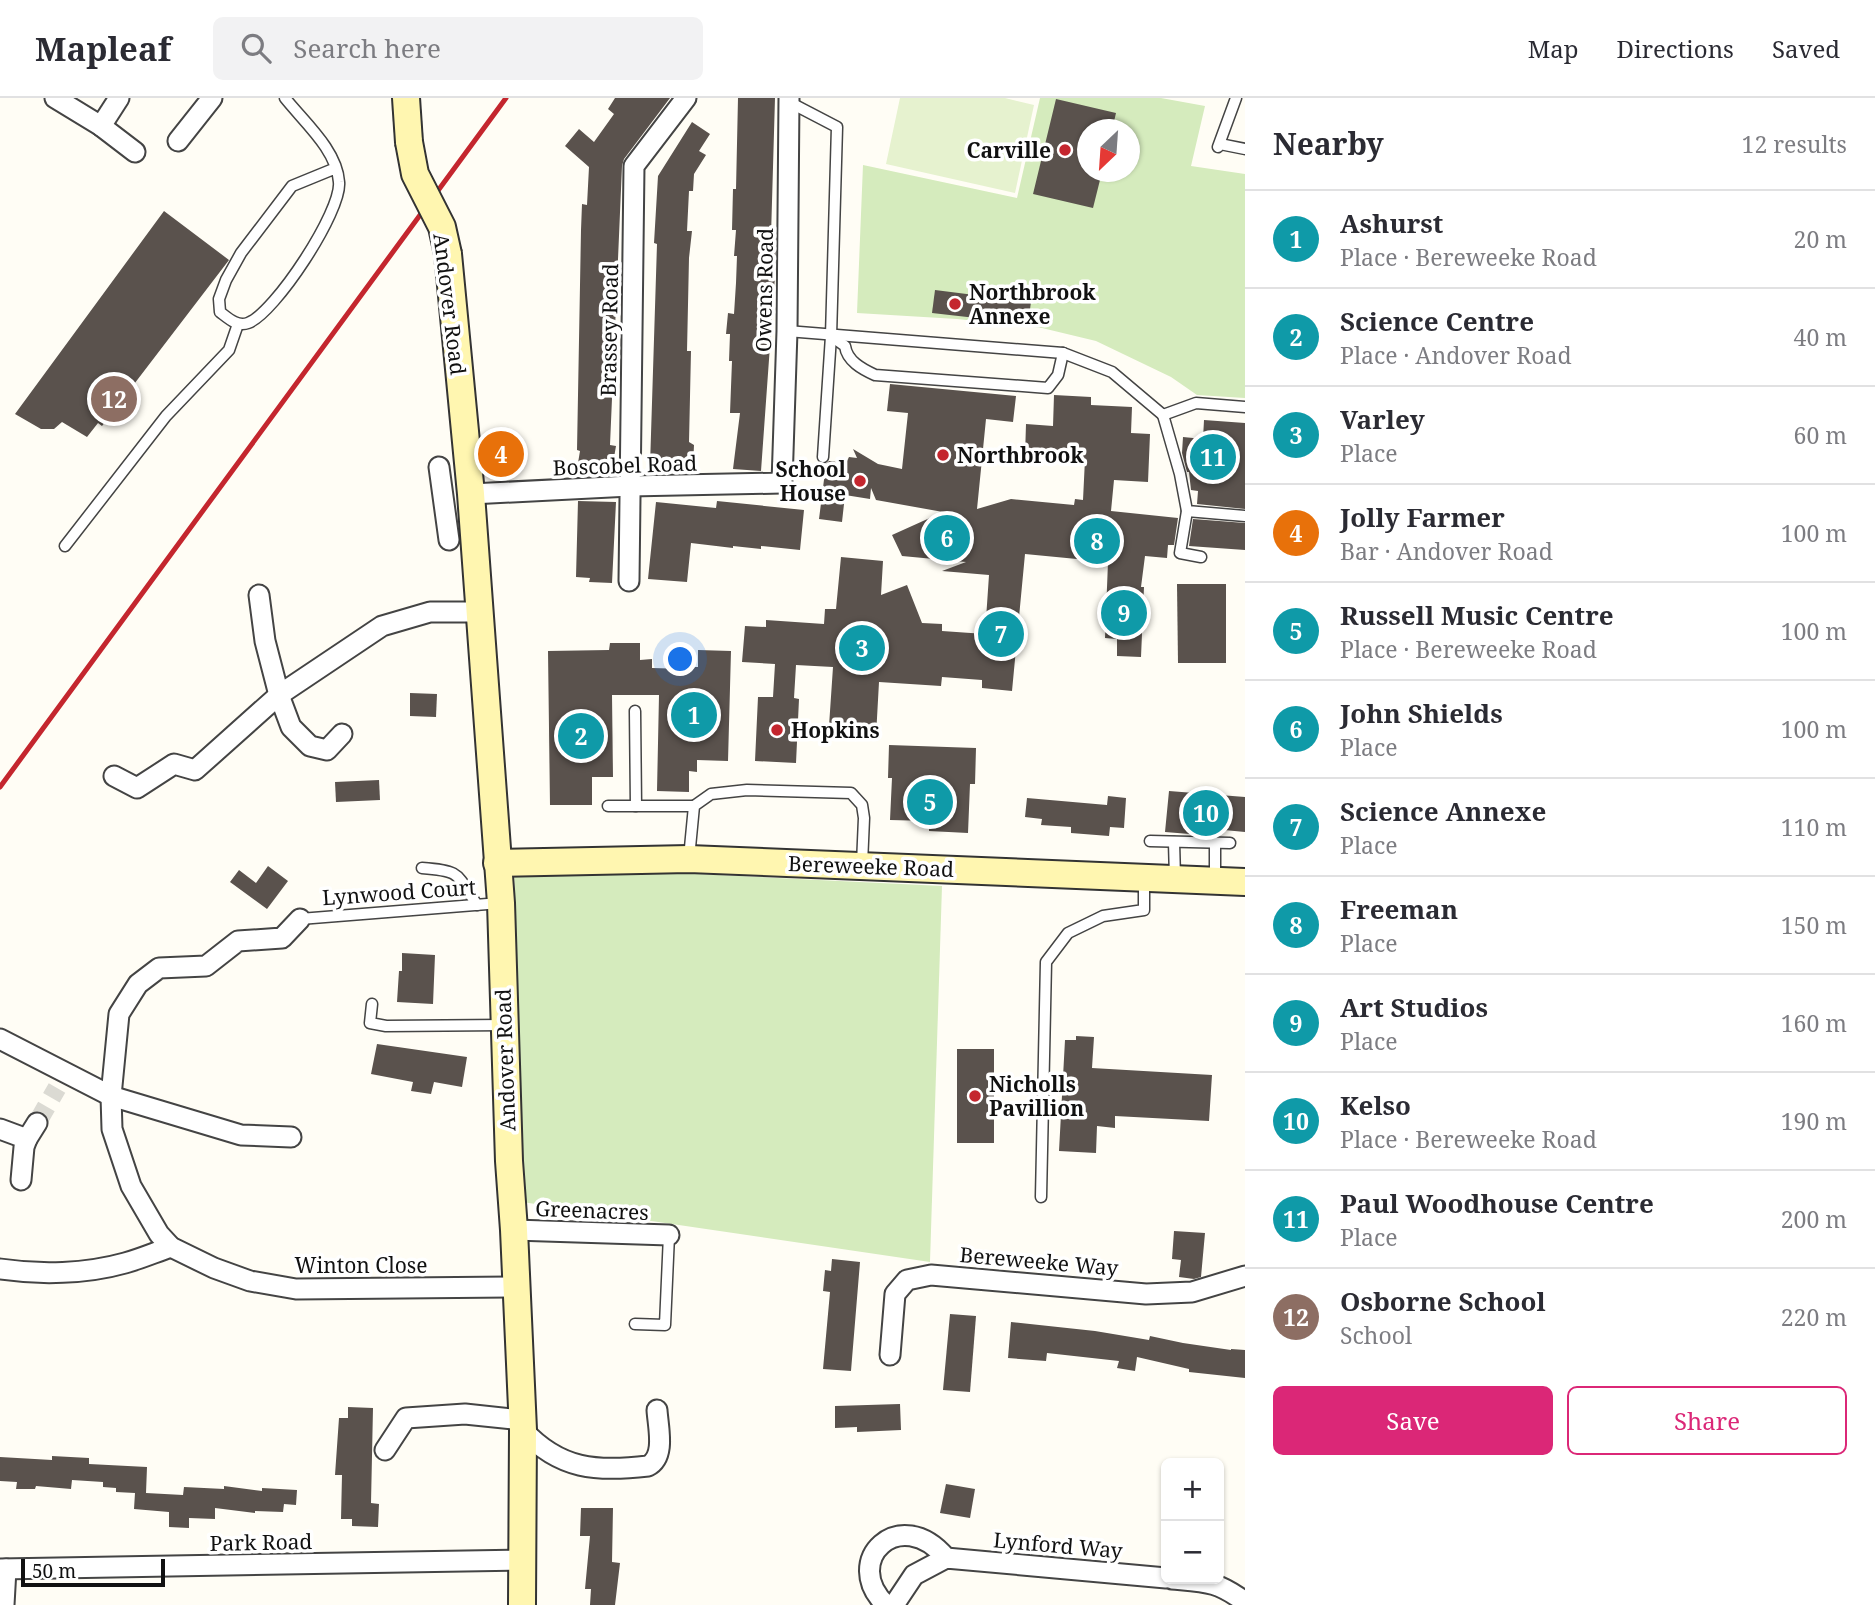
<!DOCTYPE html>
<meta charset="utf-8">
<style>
body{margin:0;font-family:"Noto Serif",serif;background:#f2f2f3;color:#2b2b33}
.controls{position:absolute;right:21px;bottom:21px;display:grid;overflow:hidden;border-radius:10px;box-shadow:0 2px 5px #0004}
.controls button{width:63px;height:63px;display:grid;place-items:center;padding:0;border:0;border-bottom:2px solid #e1e1e2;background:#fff;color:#2b2b33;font:35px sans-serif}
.compass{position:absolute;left:1077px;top:21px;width:63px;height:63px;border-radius:50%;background:#fff;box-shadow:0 2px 5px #0004;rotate:205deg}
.scale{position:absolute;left:21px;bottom:18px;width:144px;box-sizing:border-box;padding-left:7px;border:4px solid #111;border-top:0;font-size:19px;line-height:24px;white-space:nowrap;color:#111;-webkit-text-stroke:5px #fff;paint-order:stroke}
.you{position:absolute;left:681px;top:562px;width:24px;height:24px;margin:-18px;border:5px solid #fff;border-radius:50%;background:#1a73e8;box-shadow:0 0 0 10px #1a73e833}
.badge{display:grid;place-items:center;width:46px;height:46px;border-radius:50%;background:#db2777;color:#fff;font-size:23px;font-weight:700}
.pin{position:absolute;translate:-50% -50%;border:4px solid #fff;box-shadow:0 2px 7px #0006}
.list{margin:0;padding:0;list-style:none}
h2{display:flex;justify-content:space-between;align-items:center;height:91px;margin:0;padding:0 28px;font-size:30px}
h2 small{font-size:23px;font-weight:400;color:#7c7c81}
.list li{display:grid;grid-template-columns:46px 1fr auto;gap:21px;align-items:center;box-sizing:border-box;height:98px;padding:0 28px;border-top:2px solid #e1e1e2}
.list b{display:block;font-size:26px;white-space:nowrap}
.list p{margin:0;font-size:23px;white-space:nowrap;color:#7c7c81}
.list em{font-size:23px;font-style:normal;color:#7c7c81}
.actions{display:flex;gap:14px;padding:21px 28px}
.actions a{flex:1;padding:16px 0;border:2px solid #db2777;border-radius:10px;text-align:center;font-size:24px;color:#db2777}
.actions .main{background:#db2777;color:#fff}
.icon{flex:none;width:38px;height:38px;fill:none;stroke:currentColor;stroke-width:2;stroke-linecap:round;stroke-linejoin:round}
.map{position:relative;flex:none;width:1245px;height:1507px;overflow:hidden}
header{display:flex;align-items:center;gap:42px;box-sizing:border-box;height:98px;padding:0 35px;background:#fff;border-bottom:2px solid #e1e1e2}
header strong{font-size:33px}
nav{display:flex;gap:38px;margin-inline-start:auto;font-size:24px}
.search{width:490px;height:63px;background:#f2f2f3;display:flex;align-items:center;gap:18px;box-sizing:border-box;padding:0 24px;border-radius:10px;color:#7c7c81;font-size:26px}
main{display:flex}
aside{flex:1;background:#fff}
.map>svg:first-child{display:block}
.green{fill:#d5ebbd;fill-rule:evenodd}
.pitch{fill:#e6f2cf}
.building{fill:#5a524d}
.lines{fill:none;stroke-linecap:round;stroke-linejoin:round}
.minor-tunnel{stroke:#dbdad3;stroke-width:19;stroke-dasharray:19 10;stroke-linecap:butt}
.service-casing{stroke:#444;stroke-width:13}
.minor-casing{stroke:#444;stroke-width:23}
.secondary-casing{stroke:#333;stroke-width:30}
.service{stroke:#fff;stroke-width:10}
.minor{stroke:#fff;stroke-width:19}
.secondary{stroke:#fff6b0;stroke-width:26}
.rail{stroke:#c4262e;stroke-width:5}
.secondary-bridge-casing{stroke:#333;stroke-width:30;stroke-linecap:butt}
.secondary-bridge{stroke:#fff6b0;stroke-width:26}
.poi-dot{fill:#c4262e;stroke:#fff;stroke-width:2.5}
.labels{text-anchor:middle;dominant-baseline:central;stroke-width:7;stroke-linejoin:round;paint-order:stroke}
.poi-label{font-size:21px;font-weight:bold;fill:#111;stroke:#fff;text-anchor:start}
.street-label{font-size:21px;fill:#111;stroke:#fff}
</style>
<header>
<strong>Mapleaf</strong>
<div class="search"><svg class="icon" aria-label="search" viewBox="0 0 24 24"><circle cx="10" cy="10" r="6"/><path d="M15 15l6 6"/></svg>Search here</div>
<nav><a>Map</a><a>Directions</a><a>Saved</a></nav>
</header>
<main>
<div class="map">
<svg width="1245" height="1507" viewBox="0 0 1245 1507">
<rect width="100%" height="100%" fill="#fffdf5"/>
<g class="green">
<path d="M1040 0H1161L1205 8 1191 68 1245 76V300L1197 297 1171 279 1096 243 1042 230 957 221 857 215 863 67 1017 100ZM1087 32H1129V74H1087Z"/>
<polygon points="514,767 942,788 930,1164 522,1104"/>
</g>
<polygon class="pitch" points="900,0 1005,0 1034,7 1015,95 886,66"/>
<g class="building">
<polygon points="615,0 670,0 624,61 622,68 610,347 616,348 612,371 578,365 580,353 577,352 581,132 582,106 587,107 589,69 565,48 579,31 594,44 614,16 608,11"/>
<polygon points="738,0 775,0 771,138 776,139 775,178 761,373 733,371 740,315 730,315 732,263 729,263 730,236 726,236 728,215 734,216 736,185 737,158 734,158 736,132 732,132 733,91 736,91"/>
<polygon points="1056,1 1116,15 1112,32 1088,32 1088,74 1102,74 1093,110 1033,96"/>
<polygon points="692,24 710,36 699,53 706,57 694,76 693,93 689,93 687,133 692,133 689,160 687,253 691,253 689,344 694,347 693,369 686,369 683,374 657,373 650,368 657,146 654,145 658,78"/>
<polygon points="164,113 229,162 102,328 98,325 87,339 62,324 54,331 41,331 15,316"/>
<polygon points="935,192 1031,204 1028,226 932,215"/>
<polygon points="890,286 1016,298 1013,324 986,321 977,411 1011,401 1074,407 1075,401 1083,402 1085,361 1025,358 1026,326 1053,328 1054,297 1091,299 1091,307 1132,309 1131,335 1150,336 1148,384 1114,382 1111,413 1178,420 1174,447 1168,447 1167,460 1145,458 1141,489 1144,489 1141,559 1117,558 1117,541 1105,540 1108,464 1025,456 1012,593 982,590 982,582 942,579 941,588 879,584 876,638 836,635 837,629 829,628 833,569 796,567 794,600 799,601 796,665 755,663 758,599 773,599 775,566 742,564 745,528 766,529 766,522 824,526 825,511 836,511 841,459 883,463 881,497 907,487 922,525 942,526 942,533 985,536 989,477 942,473 966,464 902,458 892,437 943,414 876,402 871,390 870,401 845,397 842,424 819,421 826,366 829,363 846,365 849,359 857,360 853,351 878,366 902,371 908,315 887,313"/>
<polygon points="1204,322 1245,325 1245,411 1197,406 1198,393 1191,392 1189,374 1187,374 1182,355 1183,339 1203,341"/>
<polygon points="578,403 616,404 612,485 589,484 590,480 576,479"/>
<polygon points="717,403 804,412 800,452 761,448 761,451 733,448 733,450 691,445 687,484 648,481 656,404 716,410"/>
<polygon points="1193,421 1245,425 1245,452 1189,448"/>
<polygon points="1177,486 1226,486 1226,565 1178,565"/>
<polygon points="610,545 640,545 640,562 652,561 652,570 687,571 687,569 698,569 698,552 731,553 728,663 697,662 697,674 689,673 689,694 657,693 659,597 612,597 613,679 592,679 592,707 550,707 548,553 609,552"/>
<polygon points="410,595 437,596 436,619 410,618"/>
<polygon points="889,647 976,650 975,686 970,686 968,735 929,733 929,723 890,722 892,680 888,680"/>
<polygon points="379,682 380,702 336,704 335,684"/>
<polygon points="1169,693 1245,699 1245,734 1203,730 1202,737 1165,734"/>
<polygon points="1108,698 1126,700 1124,730 1110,729 1109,738 1071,735 1071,729 1041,727 1042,721 1025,719 1027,700 1107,707"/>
<polygon points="268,768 288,783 267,811 230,784 239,772 256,785"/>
<polygon points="402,855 435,857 433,906 397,904 399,873 402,873"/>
<polygon points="1076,938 1094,939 1092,970 1212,977 1209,1023 1115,1018 1115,1030 1097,1028 1096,1055 1059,1053 1065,942 1076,942"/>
<polygon points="377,946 467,959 462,989 434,984 431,996 411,993 413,984 371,976"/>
<rect x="957" y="951" width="37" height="94"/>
<polygon points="1174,1133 1205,1135 1201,1179 1194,1181 1179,1179 1181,1162 1172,1161"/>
<polygon points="832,1161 860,1164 851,1273 823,1271 830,1194 823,1193 825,1172 831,1173"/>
<polygon points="950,1216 976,1218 970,1294 943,1292"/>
<polygon points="1011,1224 1095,1233 1149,1242 1150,1238 1183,1245 1231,1252 1231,1251 1245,1252 1245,1280 1189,1274 1189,1271 1137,1259 1135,1273 1117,1270 1119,1263 1047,1255 1046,1263 1008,1260"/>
<polygon points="900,1306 901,1332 857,1334 857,1329 835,1330 835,1308"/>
<polygon points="348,1309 373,1310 371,1405 379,1406 378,1429 352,1428 352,1421 341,1421 342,1377 335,1377 339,1320 348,1320"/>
<polygon points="52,1358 89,1360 89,1366 147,1369 146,1395 183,1397 184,1389 224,1391 224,1388 262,1393 262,1390 297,1392 296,1407 284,1406 283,1414 255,1413 255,1415 215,1410 215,1421 189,1420 189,1430 169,1429 169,1414 134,1411 135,1395 116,1394 116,1390 103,1389 103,1384 72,1382 71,1391 36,1388 35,1391 16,1391 17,1384 0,1383 0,1359 52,1362"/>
<polygon points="946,1386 975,1391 970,1420 940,1415"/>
<polygon points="581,1410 613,1410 612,1464 620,1465 615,1507 590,1507 591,1491 585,1491 590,1438 580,1438"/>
</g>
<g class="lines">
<polyline class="minor-tunnel" points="37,1025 57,990"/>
<defs>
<g id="service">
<path d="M285 0C304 24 337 52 339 84 342 113 275 215 248 225 237 229 228 220 220 214L219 201 226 182 241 155 292 88 336 70"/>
<polyline points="789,4 837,29 831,238 823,359"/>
<polyline points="1220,46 1245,51"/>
<polyline points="1218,49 1236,0"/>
<polyline points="787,233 1063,255 1112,274 1163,317 1196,305 1245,309"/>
<path d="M831 238 845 248C847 263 862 271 875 277L1048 290 1058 277 1063 255"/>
<polyline points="1163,317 1180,376 1187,413 1245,418"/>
<polyline points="1187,413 1180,455 1201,459"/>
<polyline points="65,448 166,318 229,252 238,226"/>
<polyline points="635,613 636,708"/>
<polyline points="608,708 694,708"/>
<polyline points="1150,743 1230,745"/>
<polyline points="1174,744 1175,780"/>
<polyline points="1215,745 1215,782"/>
<polyline points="689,760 694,708 711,696 747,692 851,695 862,707 864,720 862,766"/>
<path d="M422 770C461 773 456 775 477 807"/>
<polyline points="300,821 500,805"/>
<polyline points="372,906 370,925 386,928 504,927"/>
<polyline points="1041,1099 1046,864 1068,835 1103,818 1144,812 1144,780"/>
<polyline points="635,1226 665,1227 669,1137"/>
</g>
<g id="minor">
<polyline points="55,0 101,28 135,54"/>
<polyline points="101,28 119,0"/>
<polyline points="178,43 212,0"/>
<polyline points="439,369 449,442"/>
<polyline points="471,396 630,388 782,385 787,233 789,0"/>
<polyline points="629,483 634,68 686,0"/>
<polyline points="259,497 265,543 279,597 291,629 310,648 327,652 342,636"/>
<polyline points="114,678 137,690 174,666 195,672 279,597 382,528 430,514 480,514"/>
<polyline points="300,821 282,840 238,843 206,868 159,870 138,886 119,916 111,998 112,1031 131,1088 159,1136 171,1149 214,1170 250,1183 296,1191 516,1189"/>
<polyline points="0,941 111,998 241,1037 291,1039"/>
<polyline points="0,1031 27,1041 37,1025"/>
<polyline points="21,1082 24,1049 27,1041"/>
<polyline points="514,1132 669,1137"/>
<path d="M0 1171C40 1177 86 1176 125 1165 140 1161 156 1154 171 1149"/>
<polyline points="890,1257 895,1196 907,1182 931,1177 1146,1196 1192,1194 1245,1178"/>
<path d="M523 1332C560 1372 597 1374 648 1368 666 1359 658 1329 657 1312"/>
<polyline points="385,1352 406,1320 465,1316 522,1322"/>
<polyline points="0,1471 522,1462"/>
<path d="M1172 1481C1206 1484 1217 1483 1245 1504"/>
<polyline points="4,1507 6,1471"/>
<path d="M886 1507C840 1463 900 1405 946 1460"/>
<polyline points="894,1507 914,1477 946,1460 1166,1480"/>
</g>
<g id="secondary">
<polyline points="406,0 409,44"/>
<polyline points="448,156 471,396 501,805 509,1063 514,1132 523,1332 522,1507"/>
<polyline points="497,765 689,761 1245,784"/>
</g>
</defs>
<use href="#service" class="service-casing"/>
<use href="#minor" class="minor-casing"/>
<use href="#secondary" class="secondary-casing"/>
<use href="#service" class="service"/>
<use href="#minor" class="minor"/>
<use href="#secondary" class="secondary"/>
<polyline class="rail" points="0,689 506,0"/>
<defs>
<polyline id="secondary-bridge" points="409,44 415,76 442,129 448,156"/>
</defs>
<use href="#secondary-bridge" class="secondary-bridge-casing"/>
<use href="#secondary-bridge" class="secondary-bridge"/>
</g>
<g class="poi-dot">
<circle cx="1065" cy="52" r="7"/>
<circle cx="955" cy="206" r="7"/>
<circle cx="943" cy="357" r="7"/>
<circle cx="860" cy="383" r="7"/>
<circle cx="777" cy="632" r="7"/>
<circle cx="975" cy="998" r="7"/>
</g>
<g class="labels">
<g class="poi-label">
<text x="1051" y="52" text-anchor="end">Carville</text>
<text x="969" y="194">Northbrook<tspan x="969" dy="24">Annexe</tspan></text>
<text x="957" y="357">Northbrook</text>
<text x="846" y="371" text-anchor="end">School<tspan x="846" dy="24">House</tspan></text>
<text x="791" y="632">Hopkins</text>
<text x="989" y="986">Nicholls<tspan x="989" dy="24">Pavillion</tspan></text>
</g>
<g class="street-label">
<text transform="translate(764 192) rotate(-89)">Owens Road</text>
<text transform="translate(450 206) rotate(83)">Andover Road</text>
<text transform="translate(609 232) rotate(-89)">Brassey Road</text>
<text transform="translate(625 367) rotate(-2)">Boscobel Road</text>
<text transform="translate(871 768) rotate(2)">Bereweeke Road</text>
<text transform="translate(399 794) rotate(-4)">Lynwood Court</text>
<text transform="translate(505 962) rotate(-92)">Andover Road</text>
<text transform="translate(592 1112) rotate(2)">Greenacres</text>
<text transform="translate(1039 1163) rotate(5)">Bereweeke Way</text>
<text x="361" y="1167">Winton Close</text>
<text transform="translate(261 1444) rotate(-1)">Park Road</text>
<text transform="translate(1058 1447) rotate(5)">Lynford Way</text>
</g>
</g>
</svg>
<div class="controls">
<button>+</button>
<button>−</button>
</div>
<svg class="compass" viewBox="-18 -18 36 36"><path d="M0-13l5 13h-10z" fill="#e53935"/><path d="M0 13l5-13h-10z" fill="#7c7c81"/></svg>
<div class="scale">50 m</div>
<div class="you"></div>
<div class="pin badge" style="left:694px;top:617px;background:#0f9aa8">1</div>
<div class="pin badge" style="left:581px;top:638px;background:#0f9aa8">2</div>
<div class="pin badge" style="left:862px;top:550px;background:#0f9aa8">3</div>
<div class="pin badge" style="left:501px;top:356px;background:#e8710a">4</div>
<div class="pin badge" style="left:930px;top:704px;background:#0f9aa8">5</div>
<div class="pin badge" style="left:947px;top:440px;background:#0f9aa8">6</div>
<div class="pin badge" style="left:1001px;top:536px;background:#0f9aa8">7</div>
<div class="pin badge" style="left:1097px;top:443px;background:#0f9aa8">8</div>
<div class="pin badge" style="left:1124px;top:515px;background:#0f9aa8">9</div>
<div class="pin badge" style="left:1206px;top:715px;background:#0f9aa8">10</div>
<div class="pin badge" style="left:1213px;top:359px;background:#0f9aa8">11</div>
<div class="pin badge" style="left:114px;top:301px;background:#8d6e63">12</div>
</div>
<aside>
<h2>Nearby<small>12 results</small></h2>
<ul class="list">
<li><span class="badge" style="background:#0f9aa8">1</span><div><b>Ashurst</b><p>Place · Bereweeke Road</p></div><em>20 m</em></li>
<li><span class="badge" style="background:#0f9aa8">2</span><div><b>Science Centre</b><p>Place · Andover Road</p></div><em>40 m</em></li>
<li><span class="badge" style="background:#0f9aa8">3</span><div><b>Varley</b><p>Place</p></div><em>60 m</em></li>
<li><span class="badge" style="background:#e8710a">4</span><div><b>Jolly Farmer</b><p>Bar · Andover Road</p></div><em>100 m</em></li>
<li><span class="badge" style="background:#0f9aa8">5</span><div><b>Russell Music Centre</b><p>Place · Bereweeke Road</p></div><em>100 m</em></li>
<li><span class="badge" style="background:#0f9aa8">6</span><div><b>John Shields</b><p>Place</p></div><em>100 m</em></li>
<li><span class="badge" style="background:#0f9aa8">7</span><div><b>Science Annexe</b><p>Place</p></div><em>110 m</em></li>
<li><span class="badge" style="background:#0f9aa8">8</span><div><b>Freeman</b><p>Place</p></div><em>150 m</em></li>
<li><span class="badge" style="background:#0f9aa8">9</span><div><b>Art Studios</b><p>Place</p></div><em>160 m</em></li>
<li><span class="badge" style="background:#0f9aa8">10</span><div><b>Kelso</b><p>Place · Bereweeke Road</p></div><em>190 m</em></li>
<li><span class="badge" style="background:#0f9aa8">11</span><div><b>Paul Woodhouse Centre</b><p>Place</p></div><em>200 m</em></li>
<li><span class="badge" style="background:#8d6e63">12</span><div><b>Osborne School</b><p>School</p></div><em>220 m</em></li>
</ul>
<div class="actions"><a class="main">Save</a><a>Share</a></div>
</aside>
</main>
